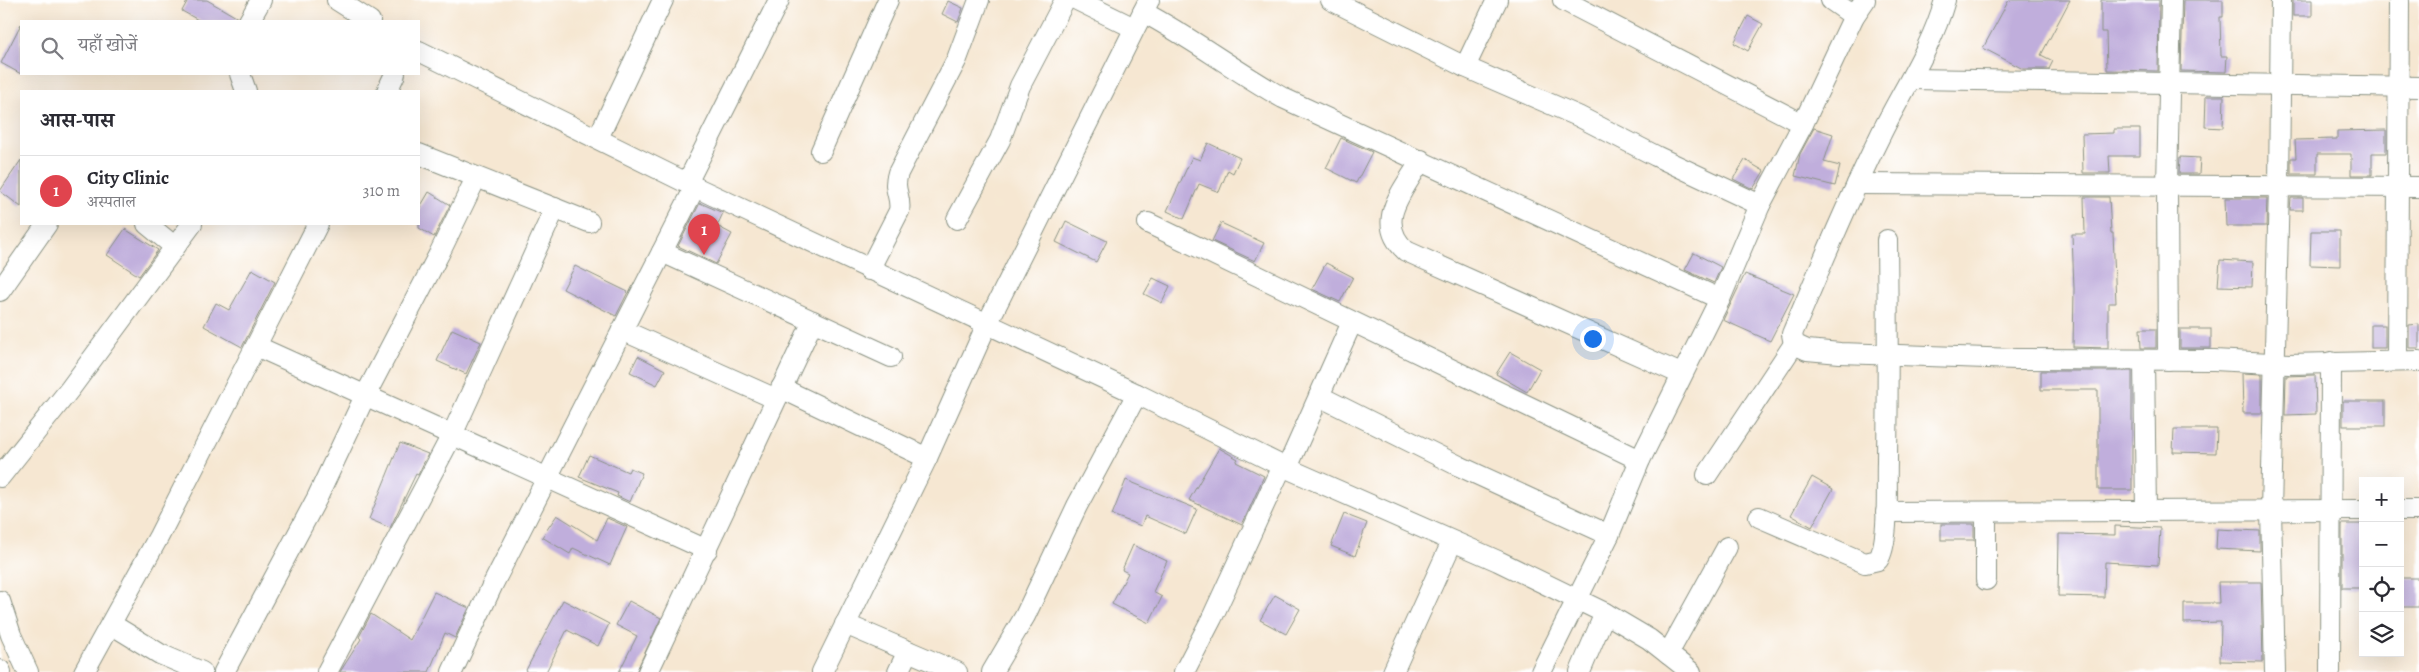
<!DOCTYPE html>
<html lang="hi">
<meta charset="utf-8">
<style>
body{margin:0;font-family:Alegreya,"Noto Serif Devanagari",serif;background:#f2f2f3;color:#2b2b33}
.controls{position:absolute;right:15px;bottom:15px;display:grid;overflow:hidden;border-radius:0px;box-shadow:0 5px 20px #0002}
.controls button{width:45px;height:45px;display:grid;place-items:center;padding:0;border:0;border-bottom:1px solid #e1e1e2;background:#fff;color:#2b2b33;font:25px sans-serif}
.you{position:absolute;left:1592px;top:338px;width:18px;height:18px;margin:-12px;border:4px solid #fff;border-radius:50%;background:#1a73e8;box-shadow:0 0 0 8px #1a73e833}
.badge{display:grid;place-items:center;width:32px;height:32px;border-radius:50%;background:#1a73e8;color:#fff;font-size:16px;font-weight:700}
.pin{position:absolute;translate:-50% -41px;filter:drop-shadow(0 1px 2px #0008)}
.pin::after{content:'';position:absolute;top:26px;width:18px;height:15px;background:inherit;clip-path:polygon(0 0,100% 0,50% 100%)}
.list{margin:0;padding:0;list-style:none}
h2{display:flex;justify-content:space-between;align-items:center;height:65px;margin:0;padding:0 20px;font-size:21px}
h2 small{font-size:16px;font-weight:400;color:#7c7c81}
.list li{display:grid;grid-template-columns:32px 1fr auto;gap:15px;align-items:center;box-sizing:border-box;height:70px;padding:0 20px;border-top:1px solid #e1e1e2}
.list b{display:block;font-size:19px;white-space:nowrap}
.list p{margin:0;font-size:16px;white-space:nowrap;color:#7c7c81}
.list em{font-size:16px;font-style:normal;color:#7c7c81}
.icon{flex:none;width:28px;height:28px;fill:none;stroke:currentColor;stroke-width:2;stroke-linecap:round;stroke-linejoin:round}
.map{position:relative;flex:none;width:2419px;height:672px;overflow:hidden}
.search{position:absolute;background:#fff;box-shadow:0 5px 20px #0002;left:20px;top:20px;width:400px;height:55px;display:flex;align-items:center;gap:12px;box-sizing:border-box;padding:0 18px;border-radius:0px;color:#7c7c81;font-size:19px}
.panel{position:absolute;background:#fff;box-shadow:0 5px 20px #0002;left:20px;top:90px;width:400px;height:135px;border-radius:0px}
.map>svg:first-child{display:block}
.building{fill:#c0aedc}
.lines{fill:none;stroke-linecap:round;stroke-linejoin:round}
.minor-casing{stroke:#8a9283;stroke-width:22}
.minor{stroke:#fff;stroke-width:20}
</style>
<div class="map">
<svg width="2419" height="672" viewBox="0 0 2419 672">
<rect width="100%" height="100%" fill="#fff"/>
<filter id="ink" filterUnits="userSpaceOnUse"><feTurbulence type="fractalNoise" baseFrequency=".02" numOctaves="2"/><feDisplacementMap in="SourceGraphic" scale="10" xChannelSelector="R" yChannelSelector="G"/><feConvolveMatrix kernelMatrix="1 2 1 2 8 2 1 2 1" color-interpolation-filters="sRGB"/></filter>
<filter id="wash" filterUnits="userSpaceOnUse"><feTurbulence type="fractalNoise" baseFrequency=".0096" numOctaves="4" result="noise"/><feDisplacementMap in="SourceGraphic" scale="20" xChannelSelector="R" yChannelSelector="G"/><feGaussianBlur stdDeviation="1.12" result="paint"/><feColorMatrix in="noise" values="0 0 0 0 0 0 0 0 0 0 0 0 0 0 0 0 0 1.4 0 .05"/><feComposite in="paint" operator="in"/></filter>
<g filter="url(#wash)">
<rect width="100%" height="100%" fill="#f6e7d2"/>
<g id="blocks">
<g class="building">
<polygon points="188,0 207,0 238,18 237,21 200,21 182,11"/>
<polygon points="2009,0 2070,0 2041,55 2053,61 2049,69 2023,69 1983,48"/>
<polygon points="2101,0 2159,0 2158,71 2107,70 2106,32 2101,32"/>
<polygon points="2183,0 2223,0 2223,17 2220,17 2221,56 2227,56 2226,72 2181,71"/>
<rect x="2293" y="0" width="19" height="16"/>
<polygon points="948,1 963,8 958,22 942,14"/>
<polygon points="1748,16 1763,24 1748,51 1734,43"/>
<polygon points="21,24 21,74 1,63"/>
<polygon points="2206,96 2224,96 2223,128 2205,127"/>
<polygon points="1814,128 1833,134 1824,162 1840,166 1835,186 1795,176 1800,154"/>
<polygon points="2114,129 2140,129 2140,156 2109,156 2110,173 2083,173 2082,134 2114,133"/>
<polygon points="2386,130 2386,153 2372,153 2372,175 2351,175 2351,154 2317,154 2317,174 2291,174 2291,158 2296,158 2295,140 2337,139 2337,131"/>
<polygon points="1341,138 1372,152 1356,183 1326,168"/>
<polygon points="1208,143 1240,158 1233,173 1228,170 1219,192 1199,184 1184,219 1167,211 1192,157 1200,160"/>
<polygon points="2180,157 2200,158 2199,174 2179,174"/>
<polygon points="21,160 21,207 0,191"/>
<polygon points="1745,160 1764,171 1753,189 1733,179"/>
<polygon points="429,192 450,205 434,237 419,228 419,209"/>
<polygon points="2084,197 2109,197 2111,233 2113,233 2116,303 2108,303 2108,348 2073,347 2074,289 2072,234 2085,234"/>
<polygon points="2225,198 2267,198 2266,226 2226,226"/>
<polygon points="2291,198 2303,198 2303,210 2290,210"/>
<polygon points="700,203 723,213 717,226 732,234 716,264 678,246"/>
<polygon points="1066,221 1107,241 1096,262 1056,242"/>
<polygon points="1221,223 1264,243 1255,261 1212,241"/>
<polygon points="125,229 158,250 139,276 107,255"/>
<polygon points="2311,231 2340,231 2340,266 2310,265"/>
<polygon points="1694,253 1721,267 1714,283 1685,270"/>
<polygon points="2220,260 2253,262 2252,287 2218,286"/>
<polygon points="1326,263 1353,277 1340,302 1312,289"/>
<polygon points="575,266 628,292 616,316 563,289"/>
<polygon points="252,269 275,282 242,347 204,326 216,303 229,310"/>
<polygon points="1745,274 1794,294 1770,341 1723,320"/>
<polygon points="1153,278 1170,286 1162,303 1144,294"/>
<polygon points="2419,324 2419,348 2409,348 2409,325"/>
<rect x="2371" y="325" width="14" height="23"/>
<polygon points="452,329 481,342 466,374 437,361"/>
<polygon points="2140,329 2156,329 2156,348 2141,348"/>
<rect x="2180" y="329" width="31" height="19"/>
<polygon points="1510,352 1540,369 1527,392 1496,374"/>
<polygon points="638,356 665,370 657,385 630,372"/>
<polygon points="2041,371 2132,371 2132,490 2098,490 2098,390 2041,390"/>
<polygon points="2242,373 2262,374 2262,413 2243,413"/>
<polygon points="2315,375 2316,414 2285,415 2286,376"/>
<rect x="2343" y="401" width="42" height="25"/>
<polygon points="2174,429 2217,429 2216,453 2173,452"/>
<polygon points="400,443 428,454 418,475 416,474 390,528 369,519"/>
<polygon points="1219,448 1238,459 1236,462 1264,476 1242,525 1189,500"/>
<polygon points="589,455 628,472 630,468 642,473 630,502 617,496 618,493 579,477"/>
<polygon points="1812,477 1833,489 1812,527 1791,515"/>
<polygon points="1126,480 1197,509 1186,534 1145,516 1141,526 1112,515"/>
<polygon points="1344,514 1367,523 1355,556 1331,546"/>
<polygon points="557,515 597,540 607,518 627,527 610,565 573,548 570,554 542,537"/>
<rect x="1941" y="524" width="33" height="16"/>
<rect x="2342" y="524" width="21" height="64"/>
<polygon points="2115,526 2160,528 2158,565 2105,562 2104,597 2058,596 2059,534 2115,535"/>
<polygon points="2217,529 2260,531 2260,551 2216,549"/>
<polygon points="1133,545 1167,561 1153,592 1162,597 1149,623 1112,604 1128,573 1122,570"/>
<rect x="2400" y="578" width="19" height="29"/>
<polygon points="2218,582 2261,582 2263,662 2220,661 2221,622 2184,623 2184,603 2219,603"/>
<polygon points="434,592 469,608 455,638 445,633 429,672 340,672 361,639 359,637 371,614 410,640"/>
<polygon points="1275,595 1300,609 1286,634 1260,620"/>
<polygon points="563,600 609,624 598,646 567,630 546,672 525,672"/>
<polygon points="629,601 661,618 636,672 619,672 637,636 616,625"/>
</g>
</g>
</g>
<g filter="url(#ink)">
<use href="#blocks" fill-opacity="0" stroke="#8a9283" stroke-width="1"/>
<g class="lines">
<defs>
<g id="minor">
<polyline points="337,0 370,21"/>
<polyline points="1077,0 1134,28"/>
<polyline points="1331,0 1465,67 1578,116 1656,156 1760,205"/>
<polyline points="1563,0 1803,124"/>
<polyline points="1831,0 1854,16"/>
<path d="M1945 0C1931 50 1901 92 1879 138 1847 202 1820 268 1792 334L1794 344 1807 350 1840 353 2016 359 2214 360 2289 364 2419 361"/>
<path d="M1143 12C1192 38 1235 71 1283 98L1720 299"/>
<polyline points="249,21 261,0"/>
<polyline points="419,51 695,187 1137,394 1282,466 1498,561 1605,613 1649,639 1691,672"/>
<polyline points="1465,67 1497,0"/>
<polyline points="240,74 246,91"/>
<polyline points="1911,79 2419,87"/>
<polyline points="387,91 395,74"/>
<polyline points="598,138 663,0"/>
<polyline points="821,151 888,0"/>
<polyline points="419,154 589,222"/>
<path d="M1421 160C1404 191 1373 221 1406 251L1681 374"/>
<polyline points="687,183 779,0"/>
<polyline points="1857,184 2419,187"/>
<polyline points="957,219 1000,140 1020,86 1065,0"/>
<polyline points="1148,223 1640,460"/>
<polyline points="147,224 175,247"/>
<polyline points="662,252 891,357"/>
<path d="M869 270 899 211C902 196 892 191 898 173L957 59 979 0"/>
<polyline points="0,291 47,224"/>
<polyline points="622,330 776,399"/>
<polyline points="256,346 707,550"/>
<polyline points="2144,360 2146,511"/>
<polyline points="2168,360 2167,186 2171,0"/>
<polyline points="2397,360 2399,0"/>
<polyline points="781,388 927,458"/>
<polyline points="1319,396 1459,466 1609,535"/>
<polyline points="1287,468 1352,322"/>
<polyline points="1707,475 1794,344"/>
<polyline points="0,477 70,389 192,224"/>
<polyline points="2400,510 2419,510"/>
<polyline points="1886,512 2363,510"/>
<path d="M1759 517 1865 563 1878 560C1890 542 1886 485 1887 462 1888 388 1888 314 1887 240"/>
<polyline points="1986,580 1986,512"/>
<polyline points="0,601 11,635 28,672"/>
<polyline points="111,624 160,654 202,672"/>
<polyline points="845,624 957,672"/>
<polyline points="1668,654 1727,547"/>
<polyline points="0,670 1,672"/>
<polyline points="84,672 159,536 318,224"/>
<polyline points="224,672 317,498 365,396 439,254 476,178"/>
<polyline points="327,672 452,435 555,208"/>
<polyline points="452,672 492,586 695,187"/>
<path d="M648 672C704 555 758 438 813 321"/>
<polyline points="822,672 927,458 987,324 1149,0"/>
<polyline points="898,672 908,651"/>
<polyline points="992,672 1025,616 1077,506 1137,394"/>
<polyline points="1184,672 1212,618 1282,466"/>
<polyline points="1393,672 1452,542"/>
<polyline points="1541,672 1609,535 1640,460 1720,299 1760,205 1803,124 1854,16 1865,0"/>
<polyline points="1580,672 1605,613"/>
<polyline points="2275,672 2271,510 2279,187 2281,0"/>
<polyline points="2330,672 2331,362"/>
</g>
</defs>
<use href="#minor" class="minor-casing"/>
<use href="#minor" class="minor"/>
</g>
</g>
</svg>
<div class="controls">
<button>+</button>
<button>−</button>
<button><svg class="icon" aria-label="locate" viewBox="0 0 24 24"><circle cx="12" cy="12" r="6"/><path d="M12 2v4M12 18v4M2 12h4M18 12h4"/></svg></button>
<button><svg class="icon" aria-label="layers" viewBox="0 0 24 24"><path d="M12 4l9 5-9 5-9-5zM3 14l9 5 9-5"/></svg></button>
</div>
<div class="you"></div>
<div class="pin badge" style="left:704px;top:255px;background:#e0444e">1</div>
<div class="search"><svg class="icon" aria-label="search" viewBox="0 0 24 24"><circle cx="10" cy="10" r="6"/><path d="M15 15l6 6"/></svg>यहाँ खोजें</div>
<section class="panel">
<h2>आस-पास<small></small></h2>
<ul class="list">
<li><span class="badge" style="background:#e0444e">1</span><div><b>City Clinic</b><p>अस्पताल</p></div><em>310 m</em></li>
</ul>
</section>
</div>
